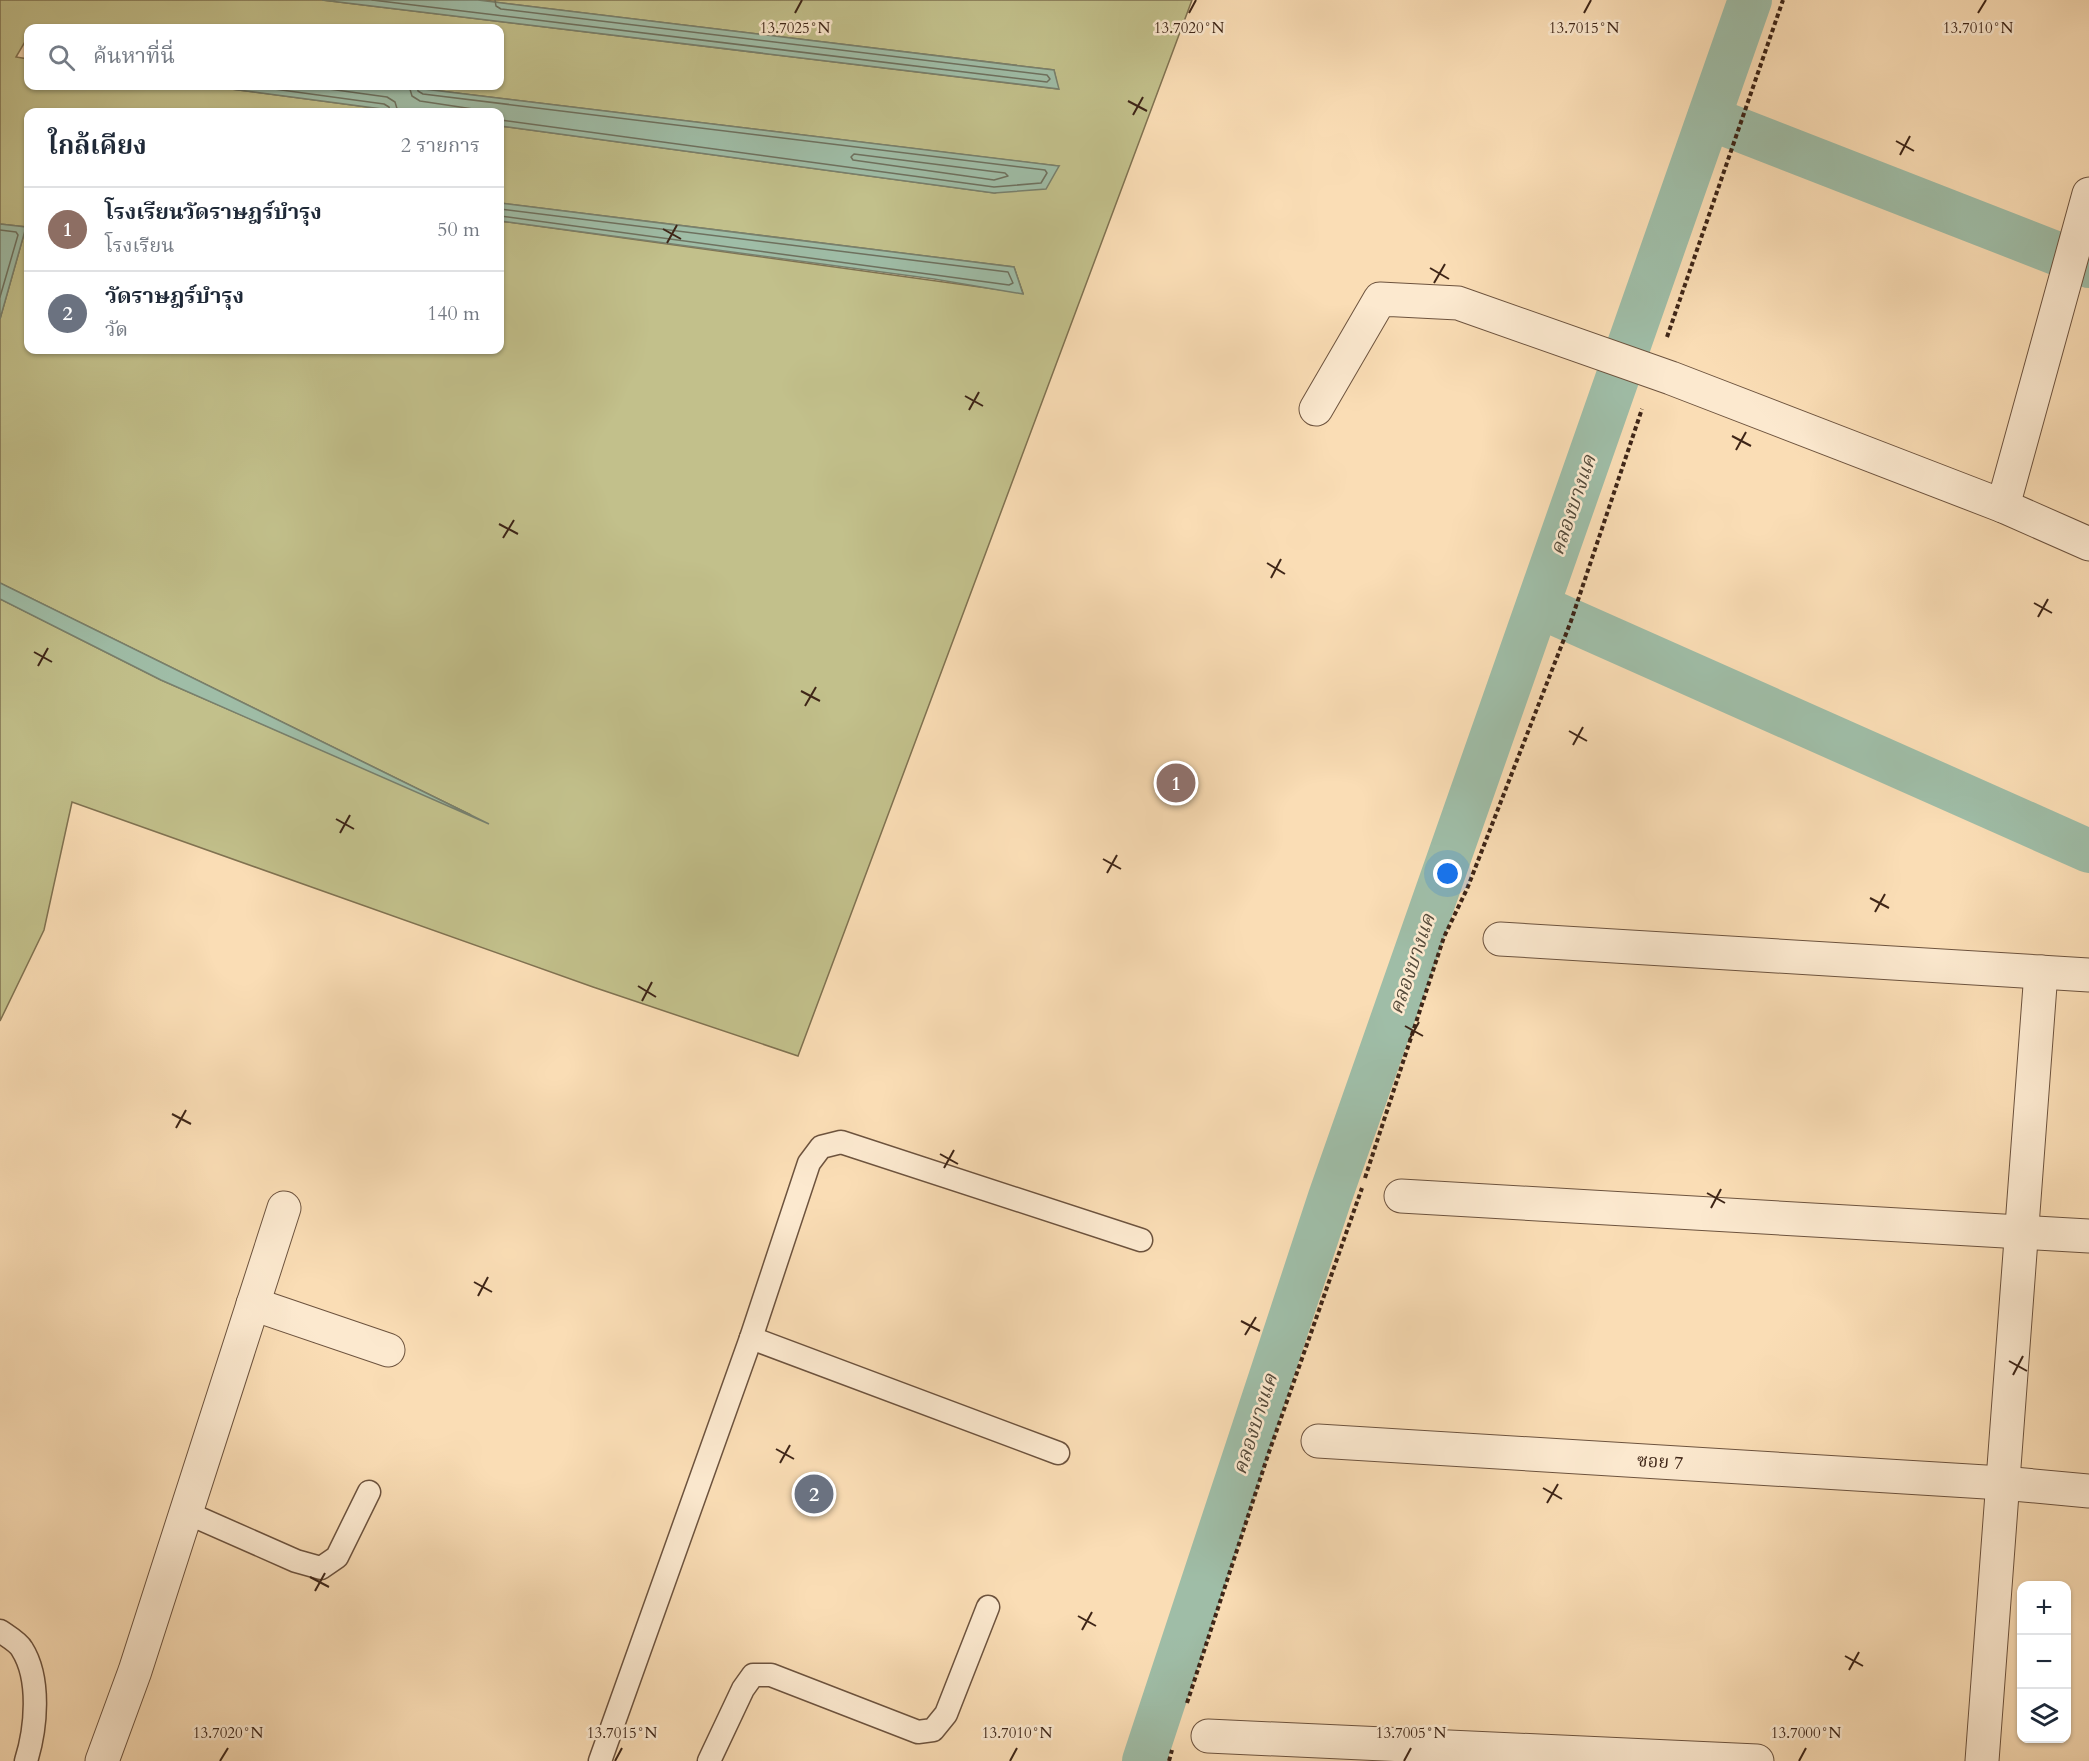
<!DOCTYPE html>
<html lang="th">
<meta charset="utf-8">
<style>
body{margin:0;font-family:Cardo,"Noto Serif Thai",serif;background:#f2f2f3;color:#1f2937}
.controls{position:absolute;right:18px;bottom:18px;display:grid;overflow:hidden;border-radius:12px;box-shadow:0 2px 4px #0004}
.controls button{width:54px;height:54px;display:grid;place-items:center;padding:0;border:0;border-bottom:2px solid #e0e1e3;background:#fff;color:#1f2937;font:30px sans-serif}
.you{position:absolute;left:1448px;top:874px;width:21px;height:21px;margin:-15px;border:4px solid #fff;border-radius:50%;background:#1a73e8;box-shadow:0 0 0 9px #1a73e833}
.badge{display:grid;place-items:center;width:39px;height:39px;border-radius:50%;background:#7c3aed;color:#fff;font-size:20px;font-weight:700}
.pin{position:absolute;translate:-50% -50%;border:3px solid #fff;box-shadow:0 2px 6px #0006}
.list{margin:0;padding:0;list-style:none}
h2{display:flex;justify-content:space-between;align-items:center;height:78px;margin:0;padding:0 24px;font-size:26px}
h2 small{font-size:20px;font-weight:400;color:#747a83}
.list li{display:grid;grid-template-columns:39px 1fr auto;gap:18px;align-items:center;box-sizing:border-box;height:84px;padding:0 24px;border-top:2px solid #e0e1e3}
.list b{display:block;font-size:22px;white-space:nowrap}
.list p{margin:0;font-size:20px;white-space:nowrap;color:#747a83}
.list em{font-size:20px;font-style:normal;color:#747a83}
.icon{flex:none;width:33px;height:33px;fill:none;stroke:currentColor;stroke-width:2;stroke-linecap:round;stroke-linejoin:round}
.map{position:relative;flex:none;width:2089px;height:1761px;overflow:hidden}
.search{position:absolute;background:#fff;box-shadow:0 2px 4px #0004;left:24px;top:24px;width:480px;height:66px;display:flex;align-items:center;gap:15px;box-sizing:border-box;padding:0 21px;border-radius:12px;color:#747a83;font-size:22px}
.panel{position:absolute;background:#fff;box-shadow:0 2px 4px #0004;left:24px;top:108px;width:480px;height:246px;border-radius:12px}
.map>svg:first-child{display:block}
.green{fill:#c2c08b;stroke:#807251;stroke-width:1.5;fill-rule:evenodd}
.water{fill:#9fbda7;stroke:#78806d;stroke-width:1.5}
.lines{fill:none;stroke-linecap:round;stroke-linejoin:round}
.shore{stroke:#6e715f;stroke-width:1.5}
.canal{stroke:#9fbda7;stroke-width:44}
.service-casing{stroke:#6d533e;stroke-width:25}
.minor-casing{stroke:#6d533e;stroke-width:35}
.path{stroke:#3e2517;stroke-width:4;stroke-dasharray:4.5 3;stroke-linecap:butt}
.service{stroke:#fce9cf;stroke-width:22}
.minor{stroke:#fce9cf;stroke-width:33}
.ticks{fill:none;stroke:#3e2517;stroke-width:2}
.labels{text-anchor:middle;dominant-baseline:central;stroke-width:5;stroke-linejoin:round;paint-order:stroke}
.street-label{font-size:18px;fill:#3e2517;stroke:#fce9cf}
.water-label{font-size:20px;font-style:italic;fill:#564b3b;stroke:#fce9cf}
.ticks-label{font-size:15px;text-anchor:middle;fill:#3e2517;stroke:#fce9cf;stroke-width:5;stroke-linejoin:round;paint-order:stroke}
</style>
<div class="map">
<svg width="2089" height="1761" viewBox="0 0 2089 1761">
<rect width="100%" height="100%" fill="#faddb5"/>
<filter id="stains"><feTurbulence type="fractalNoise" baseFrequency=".00333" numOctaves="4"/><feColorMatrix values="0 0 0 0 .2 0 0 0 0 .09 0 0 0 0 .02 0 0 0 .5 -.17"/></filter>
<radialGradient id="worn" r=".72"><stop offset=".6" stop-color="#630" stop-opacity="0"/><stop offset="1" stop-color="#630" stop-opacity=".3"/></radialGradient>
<path class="green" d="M0 0H322L1058 89 1054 70 478 0H1192L798 1056 593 987 72 802 44 930 0 1021V599L161 680 471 815 0 583V319L26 227 0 224ZM28 28H500V86H399L1058 166 995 193 500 126V203L1014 267 1023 293 500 221V350H28V112H405L208 86H28V59L16 57 26 40H28Z"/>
<g class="water">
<polygon points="322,0 478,0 1054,70 1059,89"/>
<polygon points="208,86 399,86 1059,166 1046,189 994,193 500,126 500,112 405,112"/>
<polygon points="500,203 1014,267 1023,294 934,279 500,221"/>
<polygon points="0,224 26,227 0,319"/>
<polygon points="0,583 489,824 161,680 0,599"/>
</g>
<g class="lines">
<g class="shore">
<polyline points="372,0 1047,82 1050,79 1047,75 501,9 496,6 495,0"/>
<polyline points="252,86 384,104 389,107 390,112"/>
<polyline points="307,86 387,97 395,102 398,112"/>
<polyline points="409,86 412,96 420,101 493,112"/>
<polyline points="417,86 418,91 423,94 1045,170 1047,173 1041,183 994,187 500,120"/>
<polygon points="854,154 1005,173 1008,176 994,180 853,160 851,157"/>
<polyline points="500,209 1008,272 1013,283 1009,285 500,216"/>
<polyline points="0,230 16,232 18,235 0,297"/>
</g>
<g class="canal">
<polyline points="1709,118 2089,266"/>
<polyline points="1538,606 2089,851"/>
<polyline points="1144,1761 1330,1197 1750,0"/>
</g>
<defs>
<g id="service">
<polyline points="751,1338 1058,1453"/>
<polyline points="185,1512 296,1561 321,1568 337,1557 369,1492"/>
<path d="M0 1631C7 1636 18 1642 22 1649 41 1679 36 1729 26 1761"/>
<polyline points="600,1761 751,1338 809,1163 821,1147 841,1142 1141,1240"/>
<polyline points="709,1761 743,1689 753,1675 771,1675 918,1732 933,1730 946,1714 988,1607"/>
</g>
<g id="minor">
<polyline points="1316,409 1380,299 1458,303 1671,378 2003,506 2089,544"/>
<polyline points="2003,506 2089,194"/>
<polyline points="1500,939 2089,975"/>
<polyline points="1401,1196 2089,1236"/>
<polyline points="253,1304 388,1350"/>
<polyline points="1318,1441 2002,1483 2089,1491"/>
<polyline points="1208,1736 1757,1761"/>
<polyline points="102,1761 135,1671 284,1208"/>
<polyline points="1982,1761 2041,972"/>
</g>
</defs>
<use href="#service" class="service-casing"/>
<use href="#minor" class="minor-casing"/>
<g class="path">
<polyline points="1667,337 1783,0"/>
<polyline points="1365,1178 1444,937 1467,889 1571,621 1642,409"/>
<polyline points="1187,1703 1268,1455 1362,1188"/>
<polyline points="1169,1761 1172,1750"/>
</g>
<use href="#service" class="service"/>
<use href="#minor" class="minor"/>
</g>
<path class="ticks" d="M795 13 802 0M1189 13 1196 0M1584 13 1591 0M1978 13 1986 0M1128 101 1147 111M1133 115 1143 97M1896 141 1914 151M1900 155 1910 136M663 229 681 239M667 243 677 225M1430 268 1449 279M1434 283 1445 264M965 396 983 406M969 410 979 392M1732 436 1751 446M1736 450 1746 432M499 524 518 534M503 538 514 520M1267 563 1285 574M1271 578 1281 559M2034 603 2052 613M2038 617 2048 599M34 652 52 662M38 666 48 648M801 691 820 701M805 706 816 687M1569 731 1587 741M1573 745 1583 727M336 819 354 829M340 833 350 815M1103 859 1121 869M1107 873 1117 855M1870 898 1889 908M1875 912 1885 894M638 986 656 997M642 1001 652 982M1405 1026 1423 1036M1409 1040 1419 1022M172 1114 191 1124M176 1128 186 1110M940 1154 958 1164M944 1168 954 1150M1707 1193 1725 1203M1711 1208 1721 1189M474 1282 492 1292M478 1296 488 1277M1241 1321 1260 1331M1245 1335 1256 1317M2009 1361 2027 1371M2013 1375 2023 1356M776 1449 794 1459M780 1463 790 1445M1543 1488 1562 1499M1547 1503 1558 1484M310 1577 329 1587M315 1591 325 1573M1078 1616 1096 1626M1082 1630 1092 1612M1845 1656 1863 1666M1849 1670 1859 1652M220 1761 228 1748M615 1761 622 1748M1010 1761 1017 1748M1404 1761 1411 1748M1799 1761 1806 1748"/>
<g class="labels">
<g class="street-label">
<text transform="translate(1660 1462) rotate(4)">ซอย 7</text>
</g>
<g class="water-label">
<text transform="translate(1573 505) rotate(-71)">คลองบางแค</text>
<text transform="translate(1412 964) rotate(-71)">คลองบางแค</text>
<text transform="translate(1255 1424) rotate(-72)">คลองบางแค</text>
</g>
</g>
<g class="ticks-label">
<text x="795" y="33">13.7025°N</text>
<text x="1189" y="33">13.7020°N</text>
<text x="1584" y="33">13.7015°N</text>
<text x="1978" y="33">13.7010°N</text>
<text x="228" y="1738">13.7020°N</text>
<text x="622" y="1738">13.7015°N</text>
<text x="1017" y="1738">13.7010°N</text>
<text x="1411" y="1738">13.7005°N</text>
<text x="1806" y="1738">13.7000°N</text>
</g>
<rect width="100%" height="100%" filter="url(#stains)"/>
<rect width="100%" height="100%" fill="url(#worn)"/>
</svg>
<div class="controls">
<button>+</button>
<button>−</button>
<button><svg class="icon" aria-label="layers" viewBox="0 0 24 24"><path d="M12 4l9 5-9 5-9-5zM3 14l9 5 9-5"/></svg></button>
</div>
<div class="you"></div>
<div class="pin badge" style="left:1176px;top:783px;background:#8d6e63">1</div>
<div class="pin badge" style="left:814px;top:1494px;background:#6b7280">2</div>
<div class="search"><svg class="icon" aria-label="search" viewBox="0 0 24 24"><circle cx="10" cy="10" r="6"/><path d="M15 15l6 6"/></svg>ค้นหาที่นี่</div>
<section class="panel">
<h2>ใกล้เคียง<small>2 รายการ</small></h2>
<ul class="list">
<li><span class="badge" style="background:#8d6e63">1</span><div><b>โรงเรียนวัดราษฎร์บำรุง</b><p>โรงเรียน</p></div><em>50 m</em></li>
<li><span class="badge" style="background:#6b7280">2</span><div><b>วัดราษฎร์บำรุง</b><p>วัด</p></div><em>140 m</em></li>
</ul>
</section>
</div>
